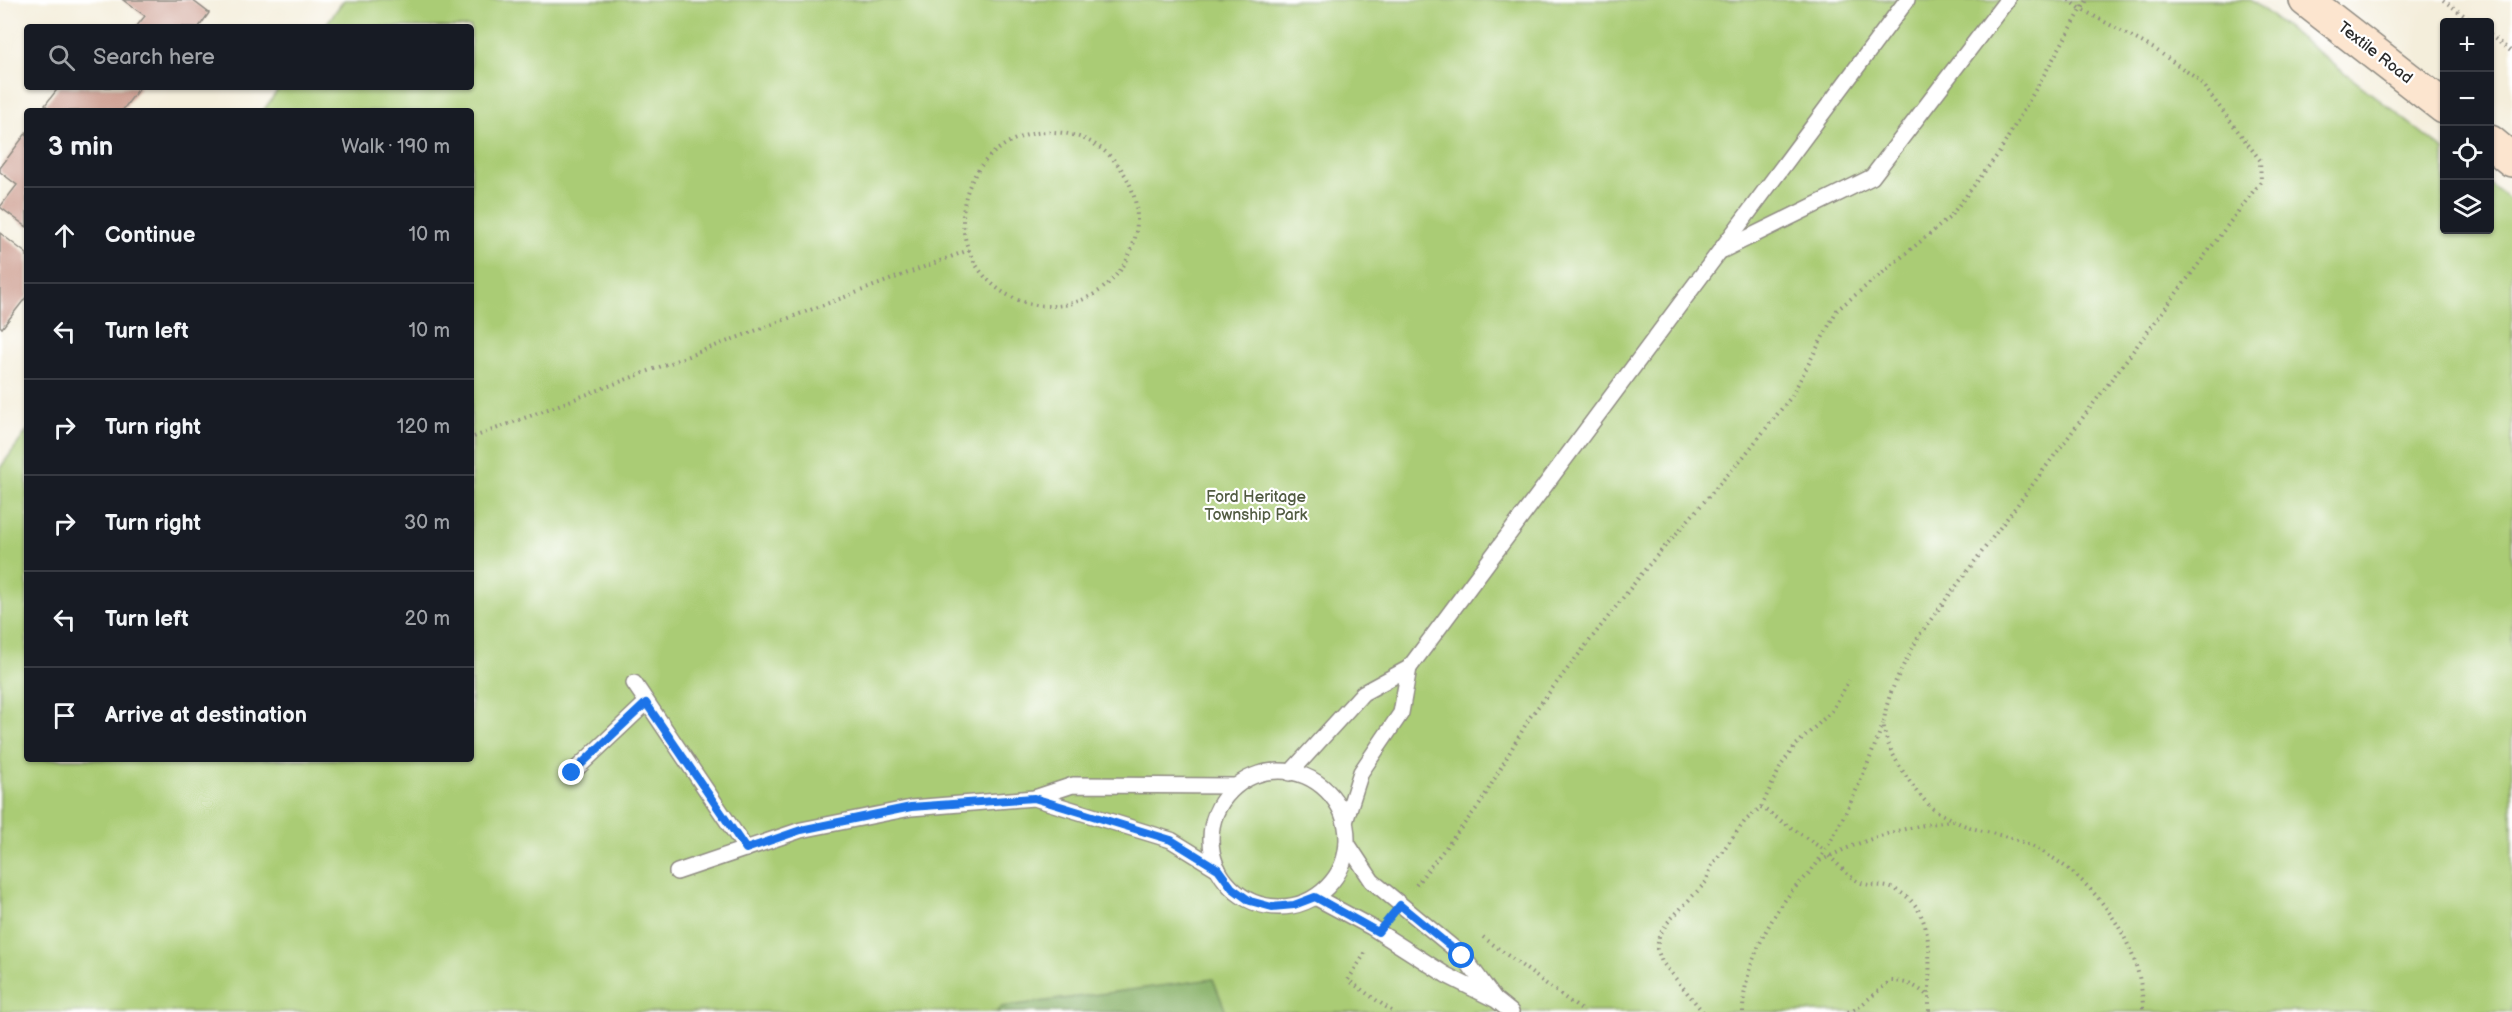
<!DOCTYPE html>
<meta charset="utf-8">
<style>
body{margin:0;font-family:"Balsamiq Sans",sans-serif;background:#20242c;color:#f1f3f6}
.controls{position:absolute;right:18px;top:18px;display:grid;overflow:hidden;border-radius:6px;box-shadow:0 2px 4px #0004}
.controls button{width:54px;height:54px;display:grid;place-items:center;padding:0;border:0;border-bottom:2px solid #363941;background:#171b24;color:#f1f3f6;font:30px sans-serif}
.stop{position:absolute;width:18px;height:18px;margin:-14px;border:4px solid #1a73e8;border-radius:50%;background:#fff}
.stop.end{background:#1a73e8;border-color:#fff;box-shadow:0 2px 6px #0008}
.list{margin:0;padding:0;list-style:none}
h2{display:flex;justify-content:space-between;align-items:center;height:78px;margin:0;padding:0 24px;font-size:26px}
h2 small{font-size:20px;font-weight:400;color:#9ea1a6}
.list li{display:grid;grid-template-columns:39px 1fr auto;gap:18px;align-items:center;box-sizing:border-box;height:96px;padding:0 24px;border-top:2px solid #363941}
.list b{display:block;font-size:22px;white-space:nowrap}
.list em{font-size:20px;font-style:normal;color:#9ea1a6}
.icon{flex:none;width:33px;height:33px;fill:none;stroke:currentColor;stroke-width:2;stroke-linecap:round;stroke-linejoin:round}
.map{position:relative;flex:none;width:2512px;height:1012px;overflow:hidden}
.search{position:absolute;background:#171b24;box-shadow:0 2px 4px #0004;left:24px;top:24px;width:450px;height:66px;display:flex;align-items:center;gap:15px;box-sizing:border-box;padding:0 21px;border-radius:6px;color:#9ea1a6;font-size:22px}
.panel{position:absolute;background:#171b24;box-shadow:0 2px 4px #0004;left:24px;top:108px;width:450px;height:654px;border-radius:6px}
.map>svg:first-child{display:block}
.green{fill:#aacc75;stroke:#6a7c50;stroke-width:1.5}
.forest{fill:#87b066;stroke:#596e48;stroke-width:1.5}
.building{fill:#ce9f91}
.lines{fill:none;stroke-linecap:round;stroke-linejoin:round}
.lane-casing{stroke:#908c83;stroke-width:18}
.secondary-casing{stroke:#908c83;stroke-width:36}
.path{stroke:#908c83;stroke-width:4;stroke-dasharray:1.5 4.5;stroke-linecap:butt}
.lane{stroke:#fff;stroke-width:15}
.secondary{stroke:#fce5cf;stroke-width:33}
.route{stroke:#1a73e8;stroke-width:8}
.labels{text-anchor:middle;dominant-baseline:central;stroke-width:4.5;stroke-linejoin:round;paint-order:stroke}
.street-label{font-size:16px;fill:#2b2b2b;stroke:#fff}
.park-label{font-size:16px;fill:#515b41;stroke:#fff}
</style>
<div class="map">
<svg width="2512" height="1012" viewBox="0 0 2512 1012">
<rect width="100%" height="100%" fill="#fff"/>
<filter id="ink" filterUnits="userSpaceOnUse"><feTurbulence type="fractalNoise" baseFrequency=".0167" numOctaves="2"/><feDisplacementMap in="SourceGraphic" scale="12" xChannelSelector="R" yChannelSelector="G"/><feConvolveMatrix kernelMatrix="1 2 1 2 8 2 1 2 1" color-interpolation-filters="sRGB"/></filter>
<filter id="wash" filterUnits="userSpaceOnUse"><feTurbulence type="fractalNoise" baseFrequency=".008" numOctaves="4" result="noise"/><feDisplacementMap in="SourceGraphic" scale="24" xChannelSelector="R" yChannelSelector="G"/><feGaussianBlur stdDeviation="1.35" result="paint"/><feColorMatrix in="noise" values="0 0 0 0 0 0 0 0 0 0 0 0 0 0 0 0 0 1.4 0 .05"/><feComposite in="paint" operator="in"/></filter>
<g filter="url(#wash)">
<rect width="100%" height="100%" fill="#f4eedb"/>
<polygon class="green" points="344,0 2251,0 2444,150 2444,230 2490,230 2490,184 2512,202 2512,1012 0,1012 0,468 27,431 27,759 471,759 471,111 263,111 280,87 471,87 471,27 324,27"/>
<polygon class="forest" points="1213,979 1226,1012 997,1012 1001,1007"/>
<g id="blocks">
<g class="building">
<polygon points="123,0 192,0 209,13 199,27 136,27 145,16"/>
<polygon points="59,87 140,87 122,111 53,111 45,105"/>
<polygon points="27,132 27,227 0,207 17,185 0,172 0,168"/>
<polygon points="0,233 27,254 27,296 2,328 0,326"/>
</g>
</g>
</g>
<g filter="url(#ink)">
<use href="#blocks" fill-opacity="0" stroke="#908c83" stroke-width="1.5"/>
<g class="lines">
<defs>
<g id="lane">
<polyline points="1723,250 1872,177 2007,0"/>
<polyline points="634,683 746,849"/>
<circle cx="1279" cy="839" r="68"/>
<polyline points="572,773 646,703"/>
<polyline points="1290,773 1363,693 1409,668 1907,0"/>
<polyline points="1034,798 1171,840 1218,869"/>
<polyline points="1345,822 1361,772 1401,713 1409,668"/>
<polyline points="1347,843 1372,881 1462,955 1494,998"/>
<polyline points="677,872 801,830 911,808 1034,798 1073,785 1236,786"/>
<polyline points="1315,897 1371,927 1446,975 1496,1000 1511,1012"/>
</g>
<g id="secondary">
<polyline points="2306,0 2444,107"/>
<polyline points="2490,142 2512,160"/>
</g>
</defs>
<use href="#lane" class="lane-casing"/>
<use href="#secondary" class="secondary-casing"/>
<g class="path">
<path d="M2069 0 2081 9 2156 50 2199 80 2260 160 2261 181 1920 634C1907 659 1886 693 1884 722 1881 745 1915 792 1931 807 1937 812 1945 816 1951 819 1971 831 1998 833 2020 841 2087 867 2144 940 2143 1012"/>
<polyline points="2443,0 2473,22"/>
<polyline points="2490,35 2512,52"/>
<circle cx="1050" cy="219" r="87"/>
<polyline points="474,437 969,250"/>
<polyline points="1761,807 1824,850"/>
<path d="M1829 856C1838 864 1847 875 1857 881 1868 887 1883 884 1894 889 1936 907 1929 960 1929 997"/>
<path d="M1820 861C1863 839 1905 826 1952 821"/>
<polyline points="1416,885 1480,804 1530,717 1647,567 1744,456 1791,397 1837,310 1949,218 1999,153 2087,0"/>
<polyline points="1483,937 1584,1012"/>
<polyline points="1365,953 1348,980 1393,1012"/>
<polyline points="1703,1012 1662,962 1657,949 1659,936 1667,923 1706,882 1712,865 1745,821 1761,807 1782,764 1796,745 1832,711 1849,680"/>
<path d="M1743 1012C1743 970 1766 924 1792 891 1801 881 1812 872 1819 860 1846 818 1866 770 1883 724"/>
<path d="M1848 1012 1859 1007 1890 981C1906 981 1917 986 1929 997V1012"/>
</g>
<use href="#lane" class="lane"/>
<use href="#secondary" class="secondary"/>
</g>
</g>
<g class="lines" filter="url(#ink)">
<polyline class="route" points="572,773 646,703 746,849 801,830 911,807 1034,798 1171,840 1218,869 1232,888 1250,901 1272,907 1294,905 1315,897 1378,932 1400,905 1462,956"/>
</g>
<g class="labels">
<g class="street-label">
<text transform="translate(2375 53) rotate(38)">Textile Road</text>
</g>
<g class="park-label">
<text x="1256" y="497">Ford Heritage<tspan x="1256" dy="18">Township Park</tspan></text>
</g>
</g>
</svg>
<div class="controls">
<button>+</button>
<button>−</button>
<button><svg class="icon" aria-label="locate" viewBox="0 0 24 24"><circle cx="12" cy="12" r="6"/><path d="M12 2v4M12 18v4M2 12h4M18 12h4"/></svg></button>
<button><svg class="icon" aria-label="layers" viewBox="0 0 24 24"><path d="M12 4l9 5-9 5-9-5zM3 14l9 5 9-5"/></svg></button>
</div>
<div class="stop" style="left:1462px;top:956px"></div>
<div class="stop end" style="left:572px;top:773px"></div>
<div class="search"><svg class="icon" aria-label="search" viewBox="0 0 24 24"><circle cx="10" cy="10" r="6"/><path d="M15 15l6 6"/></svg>Search here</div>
<section class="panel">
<h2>3 min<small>Walk · 190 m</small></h2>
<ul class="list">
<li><svg class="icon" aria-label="ahead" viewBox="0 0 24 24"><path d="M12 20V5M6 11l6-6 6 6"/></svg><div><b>Continue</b></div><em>10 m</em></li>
<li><svg class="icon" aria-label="left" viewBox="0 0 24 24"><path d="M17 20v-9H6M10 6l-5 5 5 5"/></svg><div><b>Turn left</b></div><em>10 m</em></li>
<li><svg class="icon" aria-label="right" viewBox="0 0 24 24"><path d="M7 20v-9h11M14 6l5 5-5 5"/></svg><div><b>Turn right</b></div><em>120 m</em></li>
<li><svg class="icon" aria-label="right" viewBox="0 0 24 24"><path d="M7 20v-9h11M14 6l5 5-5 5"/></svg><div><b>Turn right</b></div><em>30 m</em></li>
<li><svg class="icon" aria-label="left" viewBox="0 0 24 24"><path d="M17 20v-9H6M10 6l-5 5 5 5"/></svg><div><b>Turn left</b></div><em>20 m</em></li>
<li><svg class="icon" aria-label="arrive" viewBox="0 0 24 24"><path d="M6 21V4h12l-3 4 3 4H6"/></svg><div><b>Arrive at destination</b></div></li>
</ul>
</section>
</div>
